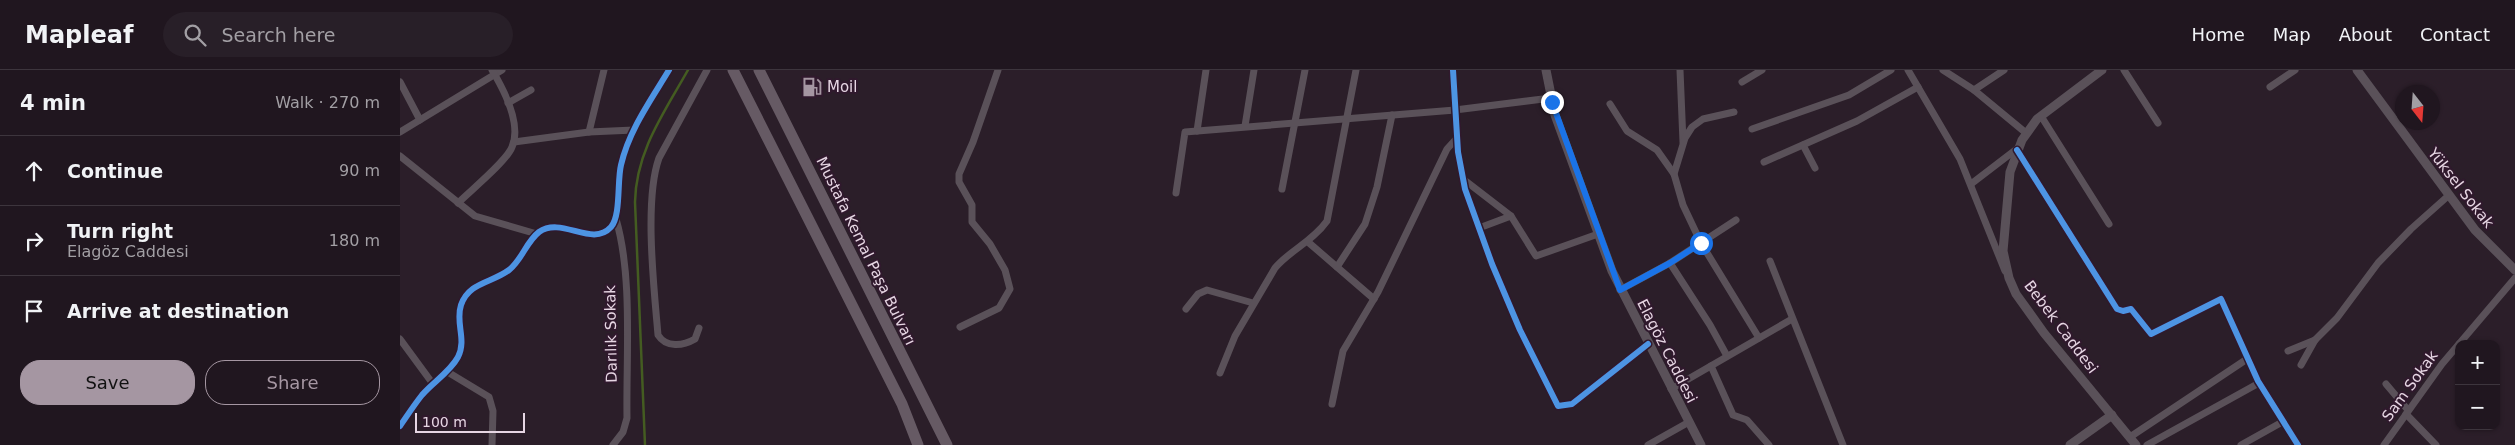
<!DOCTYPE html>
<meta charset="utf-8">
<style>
body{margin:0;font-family:"DejaVu Sans",sans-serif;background:#281f28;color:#f1f3f6}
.controls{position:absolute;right:15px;bottom:15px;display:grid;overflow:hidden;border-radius:10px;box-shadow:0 1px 4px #0004}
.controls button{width:45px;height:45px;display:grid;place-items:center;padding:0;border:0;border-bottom:1px solid #3d353d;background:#20161f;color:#f1f3f6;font:25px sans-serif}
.compass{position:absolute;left:1995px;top:15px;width:45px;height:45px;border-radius:50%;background:#20161f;box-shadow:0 1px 4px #0004;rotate:163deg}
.scale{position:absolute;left:15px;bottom:12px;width:110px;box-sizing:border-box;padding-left:5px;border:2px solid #e6d6e3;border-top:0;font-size:14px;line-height:18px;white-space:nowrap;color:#e6d6e3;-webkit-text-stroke:4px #30192d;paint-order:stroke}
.stop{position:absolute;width:15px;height:15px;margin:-11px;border:4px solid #1a73e8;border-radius:50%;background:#fff}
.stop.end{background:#1a73e8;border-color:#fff;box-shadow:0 1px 5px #0008}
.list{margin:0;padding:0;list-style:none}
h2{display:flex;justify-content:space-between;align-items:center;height:65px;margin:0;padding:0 20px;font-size:21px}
h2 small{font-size:16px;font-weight:400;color:#a29fa4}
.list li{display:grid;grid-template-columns:32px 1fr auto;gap:15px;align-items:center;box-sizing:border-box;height:70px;padding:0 20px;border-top:1px solid #3d353d}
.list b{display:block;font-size:19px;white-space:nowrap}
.list p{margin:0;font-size:16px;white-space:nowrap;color:#a29fa4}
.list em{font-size:16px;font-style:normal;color:#a29fa4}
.actions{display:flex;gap:10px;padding:15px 20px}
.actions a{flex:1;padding:11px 0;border:1px solid #a596a2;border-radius:20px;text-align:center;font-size:18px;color:#a596a2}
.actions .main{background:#a596a2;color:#111}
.icon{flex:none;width:28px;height:28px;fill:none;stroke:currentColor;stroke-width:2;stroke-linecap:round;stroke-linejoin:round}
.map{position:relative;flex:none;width:2115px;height:375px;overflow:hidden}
header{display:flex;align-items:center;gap:30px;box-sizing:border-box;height:70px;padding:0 25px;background:#20161f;border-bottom:1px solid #3d353d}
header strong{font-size:24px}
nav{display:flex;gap:28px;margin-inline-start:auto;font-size:18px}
.search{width:350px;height:45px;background:#281f28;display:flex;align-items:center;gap:12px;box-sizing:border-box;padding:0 18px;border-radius:28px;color:#a29fa4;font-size:19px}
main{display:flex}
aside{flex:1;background:#20161f}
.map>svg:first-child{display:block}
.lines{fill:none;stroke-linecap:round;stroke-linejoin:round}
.stream{stroke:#445c21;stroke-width:2.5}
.minor{stroke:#5a5159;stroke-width:7}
.tertiary{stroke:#5a5159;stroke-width:9}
.primary{stroke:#665a64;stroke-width:11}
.cycleway-casing{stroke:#30192d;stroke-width:9}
.cycleway{stroke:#4d94e3;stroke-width:6}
.route{stroke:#1a73e8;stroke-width:6}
.labels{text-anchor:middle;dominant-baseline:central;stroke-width:4;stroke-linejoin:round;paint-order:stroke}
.poi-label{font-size:15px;fill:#e6d6e3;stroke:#30192d;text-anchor:start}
.street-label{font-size:15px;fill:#e6d6e3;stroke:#30192d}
</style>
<header>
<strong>Mapleaf</strong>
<div class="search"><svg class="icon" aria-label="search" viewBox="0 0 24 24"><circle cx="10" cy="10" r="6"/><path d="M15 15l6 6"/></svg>Search here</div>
<nav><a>Home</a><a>Map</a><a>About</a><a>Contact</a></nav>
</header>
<main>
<aside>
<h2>4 min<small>Walk · 270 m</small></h2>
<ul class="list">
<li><svg class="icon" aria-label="ahead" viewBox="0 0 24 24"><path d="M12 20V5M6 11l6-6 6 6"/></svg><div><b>Continue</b></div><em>90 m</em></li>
<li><svg class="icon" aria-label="right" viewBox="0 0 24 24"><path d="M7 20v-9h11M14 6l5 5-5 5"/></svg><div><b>Turn right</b><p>Elagöz Caddesi</p></div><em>180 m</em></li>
<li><svg class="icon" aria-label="arrive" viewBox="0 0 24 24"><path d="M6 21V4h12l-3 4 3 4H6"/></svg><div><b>Arrive at destination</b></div></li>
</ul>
<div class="actions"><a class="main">Save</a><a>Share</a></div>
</aside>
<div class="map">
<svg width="2115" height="375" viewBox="0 0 2115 375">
<rect width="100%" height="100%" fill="#2b1e29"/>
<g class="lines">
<path class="stream" d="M245 375 235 132C236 81 264 43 288 0"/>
<g class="minor">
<polyline points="1053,0 1058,82 1065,119 1092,194 1120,260 1158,336 1172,334 1248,274"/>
<polyline points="1280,0 1283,72"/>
<polyline points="1508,0 1560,89 1605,201"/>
<polyline points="1543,0 1574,20 1626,63"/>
<polyline points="1724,0 1758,53"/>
<polyline points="0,12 20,50"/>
<polyline points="1342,12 1362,0"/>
<polyline points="1870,17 1895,0"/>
<polyline points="1574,20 1604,0"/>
<polyline points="108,33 131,20"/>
<polyline points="1210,34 1227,61 1257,80 1274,104"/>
<polyline points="1334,42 1303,49 1292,57 1285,68 1274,104 1283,135 1301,173 1359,268"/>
<polyline points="1641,46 1709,154"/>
<polyline points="845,56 854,0"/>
<polyline points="1352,59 1449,25 1491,0"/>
<polyline points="797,61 806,0"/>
<polyline points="0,62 102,0"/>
<polyline points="189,62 204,0"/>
<polyline points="114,72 189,62 234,60"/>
<polyline points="1403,75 1415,98"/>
<polyline points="1617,80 1717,239 1723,241 1731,239 1751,264 1821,229 1858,311 1898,375"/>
<polyline points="0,86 75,146 137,164"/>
<polyline points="1364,92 1457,51 1518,17"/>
<polyline points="1063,109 1111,146 1136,186 1198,164"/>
<polyline points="1571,114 1618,78"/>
<polyline points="882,119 905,0"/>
<polyline points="776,123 785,62 1055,40 1151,28"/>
<path d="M58 133C70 121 107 91 112 77 122 54 104 20 92 0"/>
<polyline points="1079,158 1111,146"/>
<polyline points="908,172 974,229"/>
<polyline points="1370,191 1443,375"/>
<polyline points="1270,193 1310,255 1327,286"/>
<polyline points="937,197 965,154 977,117 992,45"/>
<polyline points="1220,220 1270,193 1336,150"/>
<polyline points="786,239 798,224 807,220 853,233"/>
<polyline points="560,257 599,238 610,219 605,200 590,174 572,152 572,135 559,112 559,104 573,72 598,0"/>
<path d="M299 258 295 269C283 276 266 278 258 265 254 218 244 130 259 88L307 0"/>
<polyline points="0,269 33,314"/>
<polyline points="2059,274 2115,208"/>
<polyline points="1888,281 1915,270"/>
<polyline points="1901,295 1915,270 1937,248 1978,193 2011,159 2048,126"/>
<polyline points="1311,296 1333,345 1347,350 1369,375"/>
<polyline points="46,301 89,327 93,341 92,375"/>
<path d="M820 303 835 266 875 198C890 180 912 172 927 151L956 0"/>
<polyline points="1986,314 2008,340"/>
<polyline points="1271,319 1392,249"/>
<polyline points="932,334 943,281 978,222 1047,79 1057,68"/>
<polyline points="2006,344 2036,375"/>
<path d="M0 356C7 346 14 335 22 325 33 312 50 302 58 287 67 269 55 253 61 235 69 212 92 213 109 200 122 190 126 172 139 162 162 146 192 178 211 157 221 146 217 111 221 95 229 60 251 30 269 0"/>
<polyline points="1730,367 1847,289"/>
<path d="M213 375 223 362 227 348C226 286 233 207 216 149"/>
<polyline points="1248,375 1289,352"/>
<polyline points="1747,375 1859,313"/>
<polyline points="1841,375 1884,351"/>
<polyline points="1984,375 2042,294 2059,274"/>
</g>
<g class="tertiary">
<polyline points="1146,0 1155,45 1212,201 1301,375"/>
<polyline points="1702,0 1637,49 1622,70 1610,102 1603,181 1609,208 1616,224 1644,263 1736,375"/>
<polyline points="1957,0 2075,160 2115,200"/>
<polyline points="1670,375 1712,345"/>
</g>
<g class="primary">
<polyline points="333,0 502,334 518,375"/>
<polyline points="359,0 547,375"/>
</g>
<defs>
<g id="cycleway">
<polyline points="1053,0 1058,82 1065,119 1092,194 1120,260 1158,336 1172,334 1248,274"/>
<polyline points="1617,80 1717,239 1723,241 1731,239 1751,264 1821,229 1858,311 1898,375"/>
<path d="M0 356C7 346 14 335 22 325 33 312 50 302 58 287 67 269 55 253 61 235 69 212 92 213 109 200 122 190 126 172 139 162 162 146 192 178 211 157 221 146 217 111 221 95 229 60 251 30 269 0"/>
</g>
</defs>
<use href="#cycleway" class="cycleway-casing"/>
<use href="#cycleway" class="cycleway"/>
</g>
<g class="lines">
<polyline class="route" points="1152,32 1220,220 1270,193 1301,173"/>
</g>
<defs>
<symbol id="fuel-bare" viewBox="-9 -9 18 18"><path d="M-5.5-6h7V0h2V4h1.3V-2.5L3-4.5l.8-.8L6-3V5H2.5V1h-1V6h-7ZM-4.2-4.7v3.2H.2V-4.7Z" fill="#a596a2" stroke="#30192d" stroke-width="2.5" paint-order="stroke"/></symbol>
</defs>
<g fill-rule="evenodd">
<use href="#fuel-bare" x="398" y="3" width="28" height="28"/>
</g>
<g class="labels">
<g class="poi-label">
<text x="427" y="17">Moil</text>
</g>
<g class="street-label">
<text transform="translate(2061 118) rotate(52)">Yüksel Sokak</text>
<text transform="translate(466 181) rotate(64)">Mustafa Kemal Paşa Bulvarı</text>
<text transform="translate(1661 257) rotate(53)">Bebek Caddesi</text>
<text transform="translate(211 264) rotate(-91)">Darılık Sokak</text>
<text transform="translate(1267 281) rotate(63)">Elagöz Caddesi</text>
<text transform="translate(2010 316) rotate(-54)">Sam Sokak</text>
</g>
</g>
</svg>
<div class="controls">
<button>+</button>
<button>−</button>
</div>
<svg class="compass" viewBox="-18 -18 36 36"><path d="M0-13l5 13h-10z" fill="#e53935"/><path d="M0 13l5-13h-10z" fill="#a29fa4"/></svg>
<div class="scale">100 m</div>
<div class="stop" style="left:1301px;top:173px"></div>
<div class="stop end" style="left:1152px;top:32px"></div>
</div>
</main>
